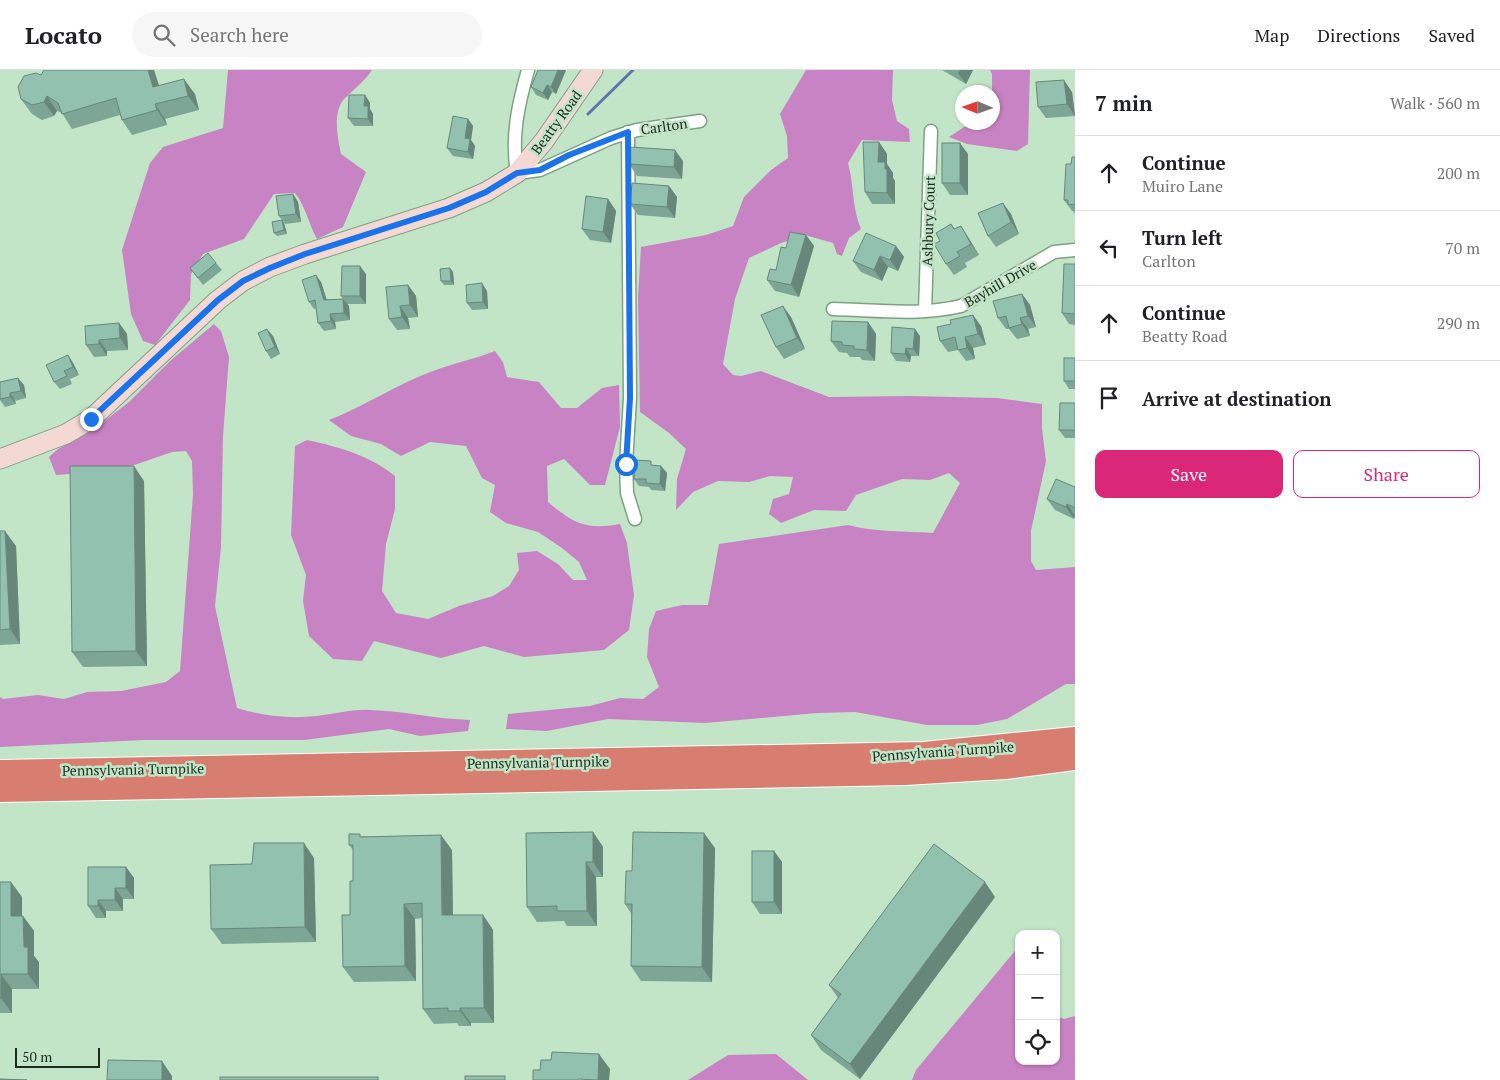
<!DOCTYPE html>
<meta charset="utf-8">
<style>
body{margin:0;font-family:"PT Serif",serif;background:#f6f6f6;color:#202124}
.controls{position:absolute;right:15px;bottom:15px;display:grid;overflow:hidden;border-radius:10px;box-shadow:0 1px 4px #0004}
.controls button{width:45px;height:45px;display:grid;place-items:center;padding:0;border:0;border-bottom:1px solid #e0e0e0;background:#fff;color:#202124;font:25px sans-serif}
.compass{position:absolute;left:955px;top:15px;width:45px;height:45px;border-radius:50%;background:#fff;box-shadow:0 1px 4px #0004;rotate:272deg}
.scale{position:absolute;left:15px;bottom:12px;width:85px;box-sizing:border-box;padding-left:5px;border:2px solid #1e2c20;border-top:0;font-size:14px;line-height:18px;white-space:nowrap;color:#1e2c20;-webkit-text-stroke:4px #c2e5c7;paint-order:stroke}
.stop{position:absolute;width:15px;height:15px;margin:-11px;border:4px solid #1a73e8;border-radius:50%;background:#fff}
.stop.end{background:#1a73e8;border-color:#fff;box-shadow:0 1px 5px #0008}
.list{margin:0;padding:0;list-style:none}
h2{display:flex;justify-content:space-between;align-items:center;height:65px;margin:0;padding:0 20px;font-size:21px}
h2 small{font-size:16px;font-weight:400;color:#757577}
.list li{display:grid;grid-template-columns:32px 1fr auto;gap:15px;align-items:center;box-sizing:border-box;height:75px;padding:0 20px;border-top:1px solid #e0e0e0}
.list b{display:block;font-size:19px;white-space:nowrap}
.list p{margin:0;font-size:16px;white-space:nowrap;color:#757577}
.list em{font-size:16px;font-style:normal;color:#757577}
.actions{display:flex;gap:10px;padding:15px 20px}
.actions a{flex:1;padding:11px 0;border:1px solid #db2777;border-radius:10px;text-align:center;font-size:18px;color:#db2777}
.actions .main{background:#db2777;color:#fff}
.icon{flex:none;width:28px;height:28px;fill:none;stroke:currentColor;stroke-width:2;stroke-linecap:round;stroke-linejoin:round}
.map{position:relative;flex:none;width:1075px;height:1010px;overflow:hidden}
header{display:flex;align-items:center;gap:30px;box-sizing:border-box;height:70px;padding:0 25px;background:#fff;border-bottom:1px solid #e0e0e0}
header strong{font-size:24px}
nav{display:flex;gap:28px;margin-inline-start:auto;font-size:18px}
.search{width:350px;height:45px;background:#f6f6f6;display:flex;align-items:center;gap:12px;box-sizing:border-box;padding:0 18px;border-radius:28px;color:#757577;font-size:19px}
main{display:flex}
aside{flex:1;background:#fff}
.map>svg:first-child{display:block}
.forest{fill:#c883c4}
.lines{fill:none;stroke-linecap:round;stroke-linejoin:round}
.stream{stroke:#5f76aa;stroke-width:3}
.street-casing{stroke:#7fa084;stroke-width:15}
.secondary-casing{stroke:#7fa084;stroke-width:21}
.highway-casing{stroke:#fff;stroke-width:26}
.street{stroke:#fff;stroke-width:12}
.secondary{stroke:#f3d8d4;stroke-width:19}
.highway{stroke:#d77e71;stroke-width:24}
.wall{fill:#7ea696}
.shaded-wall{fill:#67877a}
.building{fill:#93c1af;stroke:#67877a}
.route{stroke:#1a73e8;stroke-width:6}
.labels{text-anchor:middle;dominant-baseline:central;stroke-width:5;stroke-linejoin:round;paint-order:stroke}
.street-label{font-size:14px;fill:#1e2c20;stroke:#c2e5c7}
</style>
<header>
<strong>Locato</strong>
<div class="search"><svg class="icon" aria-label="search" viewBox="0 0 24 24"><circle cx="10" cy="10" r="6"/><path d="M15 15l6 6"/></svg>Search here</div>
<nav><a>Map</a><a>Directions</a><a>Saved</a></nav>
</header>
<main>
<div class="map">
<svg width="1075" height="1010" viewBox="0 0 1075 1010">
<rect width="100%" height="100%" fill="#c2e5c7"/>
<g class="forest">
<path d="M228 0H372C364 12 354 19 344 29 332 43 338 68 341 84L366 102 343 157 317 169C308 153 306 137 295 123L274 124 244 169 203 184 191 204 190 230 155 275 143 271 131 244 122 180 150 93 163 77 223 58Z"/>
<path d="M806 0H893L892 30 897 51 909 59 910 72 862 70 848 93C854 115 852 138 861 159L849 168 842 186 837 184 833 173 805 165 781 173 749 188 735 229 723 294 733 305 741 306 761 301 829 327 910 326 997 328 1042 334V359L1046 391 1031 461V491L1036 500 1075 497V614H1066L1007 649 977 655H927L855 642 817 643 705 653 608 649 547 661 506 659 508 644 590 636 620 628 643 629 659 617 647 587 649 559 656 541 682 535H708L719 474 848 455C873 462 905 461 933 463L960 413 949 403 930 410 902 409 856 425 846 441 814 440 781 453 769 444 773 429 789 424 793 407 770 406 749 412 718 411 693 422 676 440 677 409 686 379 669 363 640 342 638 227 641 177 706 165 733 156 744 127 771 100 788 88 787 66 780 44Z"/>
<polygon points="990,0 1030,0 1028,74 1017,81 967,74 949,67 970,53 992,52 992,4"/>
<path d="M214 254 221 261 229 287 223 366 221 477 215 536 237 638C263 646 289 649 317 646 334 644 353 639 370 640 404 641 436 649 470 650L468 661 420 666 389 659 304 670H143L0 677V627L3 629 38 625 64 629 87 622 121 621 166 612 180 601 193 424 192 391 186 381 172 382 120 400 56 405 49 387 58 379 90 362 129 332 170 291Z"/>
<path d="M495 281 503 292 507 307 539 312 561 338H577L602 318 619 315 620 357 605 415H590L564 389 547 396 548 432C574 454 586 460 620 454L627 473 634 525 629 560 604 580 524 587 484 576 441 588 374 571 362 591 333 589 309 566 303 531 306 505 291 465 295 376 307 370C339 377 369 385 395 406V439L386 474 382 521 396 543 428 549 459 536 493 526 509 516 519 500 517 483 537 481 558 494 573 510H587L579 492 562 478 538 462 506 453 490 442 495 415 482 408 466 376 430 372 401 386 381 374 351 366 329 350C365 336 397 314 433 301 454 293 475 289 495 281Z"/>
<polygon points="1019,876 1019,991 1056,991 1056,946 1064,949 1075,946 1075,1010 912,1010 916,1000"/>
<polygon points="776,984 808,1010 688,1010 728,985"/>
</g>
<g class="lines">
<polyline class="stream" points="588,44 633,0"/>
<defs>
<g id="street">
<path d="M528 0C518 35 511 67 517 103L540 100 611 68 637 60 700 51"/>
<polyline points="628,62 630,328 626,394 627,423 635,449"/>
<path d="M833 239C875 240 920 246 961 236L1054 182 1075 180"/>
<polyline points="925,241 931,61"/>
</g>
<polyline id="secondary" points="0,389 66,364 91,349 218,230 243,211 270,197 305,184 449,138 486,122 517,103 544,71 593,0"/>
<g id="highway">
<polyline points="0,702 924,684 1075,669"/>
<polyline points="0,720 905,703 1005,697 1075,688"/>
</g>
</defs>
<use href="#street" class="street-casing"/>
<use href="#secondary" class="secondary-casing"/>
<use href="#highway" class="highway-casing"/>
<use href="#street" class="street"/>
<use href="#secondary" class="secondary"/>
<use href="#highway" class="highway"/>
</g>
<g class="wall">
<polygon points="154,0 159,16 195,24 199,40 165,49 167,55 132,65 122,50 120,45 72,59 62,43 57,41 54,46 42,50 32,44 21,29 41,5"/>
<polygon points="538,0 566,0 556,24 552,22 548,30 536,25 531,17"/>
<polygon points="942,0 973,0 966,14"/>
<polygon points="1072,22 1075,46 1046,48 1038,37"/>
<polygon points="365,25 370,33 370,39 373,44 373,56 354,56 348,48"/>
<polygon points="468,49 473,56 471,70 475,76 473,89 453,86 447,78"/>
<polygon points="879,72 887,84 887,94 893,103 893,108 895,111 895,134 872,134 865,122"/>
<polygon points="968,84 968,125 950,125 942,113"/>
<polygon points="1075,87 1075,144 1073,141 1072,141 1064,130 1071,94"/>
<polygon points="683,91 682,109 637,106 629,94"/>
<polygon points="669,116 677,127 675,148 638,145 630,134"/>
<polygon points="293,124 298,132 301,152 285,154 279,146"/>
<polygon points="608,129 616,141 611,173 590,170 582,159"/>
<polygon points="1011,144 1019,164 996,177 988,166"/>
<polygon points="284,153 287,164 277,166 274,163"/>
<polygon points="951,154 955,159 968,167 979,185 965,193 967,197 954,205 946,194 940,171"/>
<polygon points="806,165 814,176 799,227 775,221 767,210 776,200 786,178"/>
<polygon points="896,176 904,187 898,201 888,197 882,211 861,202 853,191"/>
<polygon points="216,193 222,200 203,215 190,198"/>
<polygon points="1075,194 1075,255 1069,254 1062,243"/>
<polygon points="453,202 454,215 444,215 441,211"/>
<polygon points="366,204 366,234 347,234 349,236 350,250 335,252 336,259 324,261 318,253 316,239 314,239 309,232 321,212 327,230 343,229 341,226"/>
<polygon points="408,215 416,226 418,247 408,248 410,259 397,260 389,249"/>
<polygon points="487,221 488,239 472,240 467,233"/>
<polygon points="1022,224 1030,235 1036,257 1028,259 1030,266 1017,269 1009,259 1006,259 998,248"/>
<polygon points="791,247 805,279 784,289 776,277"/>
<polygon points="868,252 876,264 875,291 862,290 860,287 850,287 847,283 839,282 831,271"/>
<polygon points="119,253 127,264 128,280 107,281 107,286 94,287 86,275"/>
<polygon points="981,256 986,275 973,278 975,289 966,291 958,280 948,282 940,271"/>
<polygon points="273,266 280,284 271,289 266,281"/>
<polygon points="920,266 919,286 911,286 910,292 896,291 891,283"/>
<polygon points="68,285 73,293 79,305 70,309 72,314 60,319 54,312"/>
<polygon points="1075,288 1075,319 1069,319 1064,311"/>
<polygon points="0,312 24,315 26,328 15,331 16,334 5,337 0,330"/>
<polygon points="1075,333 1075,368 1065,368 1059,360"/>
<polygon points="661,396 667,403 665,421 651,420 649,417 639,416 634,409"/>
<polygon points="144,411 147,596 83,597 72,582"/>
<polygon points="1075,417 1075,446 1074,449 1055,440 1047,429"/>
<polygon points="0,461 16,476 20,574 0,575"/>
<polygon points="593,762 603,777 603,807 596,807 597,856 567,856 564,851 537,852 527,837"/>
<polygon points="362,766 452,780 453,845 483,845 493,860 494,953 471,953 471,956 459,956 457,953 434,954 423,939 422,848 415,849 416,911 354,912 343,897 350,845 353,811 353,780 349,775"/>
<polygon points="715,778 712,912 641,911 631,896 631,843 625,834 632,801"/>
<polygon points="774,781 782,792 782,844 760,844 752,832"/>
<polygon points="314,788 316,872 222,874 211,859 252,794"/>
<polygon points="126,797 134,808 134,829 123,829 123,841 106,841 106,848 96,848 88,836"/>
<polygon points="0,812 22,827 22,846 23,846 34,861 34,886 39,892 39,919 12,919 12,943 0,943"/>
<polygon points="995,827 860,1009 821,980 811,965 838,928 829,915"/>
</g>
<g class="shaded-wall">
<polygon points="148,0 154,0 164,32 153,17"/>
<polygon points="558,0 566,0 556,24 551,17"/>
<polygon points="960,0 973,0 966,14 958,3"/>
<polygon points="184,9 195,24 199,40 188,26"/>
<polygon points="1064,10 1072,22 1075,46 1067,34"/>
<polygon points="547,15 552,22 548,30 543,23"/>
<polygon points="365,25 370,33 370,39 373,44 373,56 368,49 364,36"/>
<polygon points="47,26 57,41 54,46 44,32"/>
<polygon points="155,34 165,49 167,55 157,40"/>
<polygon points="468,49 473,56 471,70 475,76 473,89 468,82 465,68"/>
<polygon points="879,72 887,84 887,94 893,103 893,108 895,111 895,134 887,123 878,92"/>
<polygon points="960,73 968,84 968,125 960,113"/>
<polygon points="675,80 683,91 682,109 674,97"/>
<polygon points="669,116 677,127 675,148 667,137"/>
<polygon points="293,124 298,132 301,152 296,144"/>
<polygon points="608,129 616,141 611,173 603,162"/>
<polygon points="1003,133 1011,144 1019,164 1011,152"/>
<polygon points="282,150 284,153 287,164 284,160"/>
<polygon points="961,156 968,167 979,185 971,174"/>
<polygon points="806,165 814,176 799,227 791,215"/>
<polygon points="896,176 904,187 898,201 890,190"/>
<polygon points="880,186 888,197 882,211 874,200"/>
<polygon points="360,196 366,204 366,234 360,226"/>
<polygon points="450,198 453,202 454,215 451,211"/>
<polygon points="316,205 321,212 329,238 324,230"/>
<polygon points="482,213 487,221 488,239 483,232"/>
<polygon points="408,215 416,226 418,247 410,235"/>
<polygon points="1022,224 1030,235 1036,257 1028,246"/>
<polygon points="343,229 349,236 350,250 344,243"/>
<polygon points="400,236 408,248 410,259 402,247"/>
<polygon points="783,236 791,247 805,279 797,268"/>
<polygon points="330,244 335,252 336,259 331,251"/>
<polygon points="973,245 981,256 986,275 978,264"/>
<polygon points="1020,248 1028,259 1030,266 1022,254"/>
<polygon points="868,252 876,264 875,291 867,280"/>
<polygon points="119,253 127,264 128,280 120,268"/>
<polygon points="267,259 273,266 280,284 275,277"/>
<polygon points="915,259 920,266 919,286 913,279"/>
<polygon points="965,267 973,278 975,289 967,278"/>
<polygon points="99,270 107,281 107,286 99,274"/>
<polygon points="906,278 911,286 910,292 905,284"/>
<polygon points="68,285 73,293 79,305 73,297"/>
<polygon points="18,308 24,315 26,328 21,321"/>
<polygon points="10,323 15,331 16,334 10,327"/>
<polygon points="134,396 144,411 147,596 136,581"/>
<polygon points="661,396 667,403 665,421 660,414"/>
<polygon points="1067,434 1075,445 1074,449 1066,437"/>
<polygon points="5,461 16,476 20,574 10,559"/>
<polygon points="593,762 603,777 603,807 593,792"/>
<polygon points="704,763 715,778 712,912 702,897"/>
<polygon points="441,765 452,780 453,860 442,845"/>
<polygon points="304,773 314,788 316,872 305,857"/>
<polygon points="774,781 782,792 782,844 774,832"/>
<polygon points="586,792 596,807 597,856 587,841"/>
<polygon points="126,797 134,808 134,829 126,818"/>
<polygon points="11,812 22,827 22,861 11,846"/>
<polygon points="985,812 995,827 860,1009 850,994"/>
<polygon points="115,818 123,829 123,841 115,830"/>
<polygon points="98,830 106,841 106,848 98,836"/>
<polygon points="404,834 415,849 416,911 405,896"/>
<polygon points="483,845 493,860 494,953 484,938"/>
<polygon points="23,846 34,861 34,886 39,892 39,919 28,904 24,877"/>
<polygon points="1,904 12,919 12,943 1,928"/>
<polygon points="460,938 471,953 471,956 460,941"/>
<polygon points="599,984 610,999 609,1010 598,1010"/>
<polygon points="162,991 172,1006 172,1010 162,1010"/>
</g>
<g class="building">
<polygon points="44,0 148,0 153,17 184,9 188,26 155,34 157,40 122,50 116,28 62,44 58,33 47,26 44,32 32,35 21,29 18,17 24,6 36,3 41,5"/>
<polygon points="538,0 558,0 551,17 547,15 543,23 531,17"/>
<polygon points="1064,10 1067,34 1038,37 1036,12"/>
<polygon points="349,25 365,25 364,36 368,36 368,49 348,48"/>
<polygon points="453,46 468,49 465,68 470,69 468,82 447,78"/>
<polygon points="863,72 879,72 878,92 885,92 885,99 887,99 887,123 865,122"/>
<rect x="942" y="73" width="18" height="40"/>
<polygon points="630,77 675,80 674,97 629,94"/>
<polygon points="1072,87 1075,87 1075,135 1068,134 1068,130 1064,130 1066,94 1071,94"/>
<polygon points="632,113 669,116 667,137 630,134"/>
<polygon points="293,124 296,144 279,146 276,126"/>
<polygon points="586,126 608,129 603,162 582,159"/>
<polygon points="1003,133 1011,152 988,166 978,143"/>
<polygon points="282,150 284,160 274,163 272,152"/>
<polygon points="951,154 954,159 961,156 971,174 957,182 960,186 946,194 934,174 940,171 936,163"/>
<polygon points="790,162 806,165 791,215 767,210 770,199 776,200 781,177 786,178"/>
<polygon points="866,163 896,176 890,190 880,186 874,200 853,191"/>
<polygon points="208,183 216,193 198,208 190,198"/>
<polygon points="1064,194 1075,194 1075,244 1062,243"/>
<polygon points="342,196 360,196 360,226 341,226"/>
<polygon points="450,198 451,211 441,211 440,199"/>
<polygon points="316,205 324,230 343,229 344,243 330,244 331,251 318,253 315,230 309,232 302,210"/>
<polygon points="482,213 483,232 467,233 466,215"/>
<polygon points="408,215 410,235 400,236 402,247 389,249 386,217"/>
<polygon points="1022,224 1028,246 1020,248 1022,254 1009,258 1006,246 998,248 993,231"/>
<polygon points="783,236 797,268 776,277 761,245"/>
<polygon points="973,245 978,264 965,267 967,278 958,280 955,267 940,271 937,257 951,254 950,250"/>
<polygon points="832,251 868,252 867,280 854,279 854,276 842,275 842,272 831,271"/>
<polygon points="119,253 120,268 99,270 99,274 86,275 85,256"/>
<polygon points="892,257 915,259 913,279 906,278 905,284 891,283"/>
<polygon points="267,259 275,277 266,281 258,263"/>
<polygon points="68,285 73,297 64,301 67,306 54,312 46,295"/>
<rect x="1064" y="288" width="11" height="23"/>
<polygon points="18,308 21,321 10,323 10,327 0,329 0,312"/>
<polygon points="1060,333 1075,333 1075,360 1059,360"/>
<polygon points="635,390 651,391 651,395 661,396 660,414 646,413 646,409 634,409"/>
<polygon points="70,396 134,396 136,581 72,582"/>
<polygon points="1056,409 1075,417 1075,438 1067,434 1066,437 1047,429"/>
<polygon points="0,461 5,461 10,559 0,560"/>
<polygon points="593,762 593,792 586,792 587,841 557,841 557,836 527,837 526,763"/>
<polygon points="633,762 704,763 702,897 631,896 632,834 625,834 626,801 632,801"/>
<polygon points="349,764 360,764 360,767 441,765 442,845 483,845 484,938 460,938 460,941 448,941 448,938 423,939 422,833 404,834 405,896 343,897 342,845 350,845 350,811 353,811 353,775 349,775"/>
<polygon points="254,773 304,773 305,857 211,859 210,795 252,794"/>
<polygon points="934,774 985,812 850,994 811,965 841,924 829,915"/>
<rect x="752" y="781" width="22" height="51"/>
<polygon points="88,797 126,797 126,818 115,818 115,830 98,830 98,836 88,836"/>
<polygon points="0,812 11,812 11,846 23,846 24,877 28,877 28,904 1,904 1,928 0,928"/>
<polygon points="552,982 599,984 598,1010 578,1009 578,1010 533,1010 533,1000 540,1000 541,990 551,990"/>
<polygon points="108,990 162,991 162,1010 107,1010"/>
<rect x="465" y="1006" width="40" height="4"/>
<rect x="220" y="1007" width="158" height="3"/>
<polygon points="0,1009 27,1010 0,1010"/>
</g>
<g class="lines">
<polyline class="route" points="91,349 218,230 243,211 270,198 305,184 449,138 486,122 517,103 540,100 569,85 628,62 630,328 626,394"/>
</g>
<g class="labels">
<g class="street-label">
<text transform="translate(556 52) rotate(-54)">Beatty Road</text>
<text transform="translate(664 56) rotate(-8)">Carlton</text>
<text transform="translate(928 151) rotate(-88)">Ashbury Court</text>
<text transform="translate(1000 213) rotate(-30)">Bayhill Drive</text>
<text transform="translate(943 681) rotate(-4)">Pennsylvania Turnpike</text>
<text transform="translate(538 692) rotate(-1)">Pennsylvania Turnpike</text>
<text transform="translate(133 699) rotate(-1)">Pennsylvania Turnpike</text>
</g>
</g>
</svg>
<div class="controls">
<button>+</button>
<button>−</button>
<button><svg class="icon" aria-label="locate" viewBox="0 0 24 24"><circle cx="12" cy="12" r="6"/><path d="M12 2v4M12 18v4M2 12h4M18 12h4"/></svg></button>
</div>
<svg class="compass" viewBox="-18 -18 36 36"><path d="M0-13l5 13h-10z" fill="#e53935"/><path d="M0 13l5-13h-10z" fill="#757577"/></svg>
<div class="scale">50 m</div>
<div class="stop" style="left:626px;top:394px"></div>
<div class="stop end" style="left:91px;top:349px"></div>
</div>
<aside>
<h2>7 min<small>Walk · 560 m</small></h2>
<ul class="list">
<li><svg class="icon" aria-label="ahead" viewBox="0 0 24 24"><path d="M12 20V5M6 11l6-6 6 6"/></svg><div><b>Continue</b><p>Muiro Lane</p></div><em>200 m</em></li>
<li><svg class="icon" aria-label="left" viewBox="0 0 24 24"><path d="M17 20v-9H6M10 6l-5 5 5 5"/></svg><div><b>Turn left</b><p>Carlton</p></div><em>70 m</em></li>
<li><svg class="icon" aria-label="ahead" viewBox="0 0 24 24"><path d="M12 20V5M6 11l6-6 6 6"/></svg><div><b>Continue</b><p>Beatty Road</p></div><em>290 m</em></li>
<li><svg class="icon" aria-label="arrive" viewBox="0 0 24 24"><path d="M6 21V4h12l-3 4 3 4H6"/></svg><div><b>Arrive at destination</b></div></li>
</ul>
<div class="actions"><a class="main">Save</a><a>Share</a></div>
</aside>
</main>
